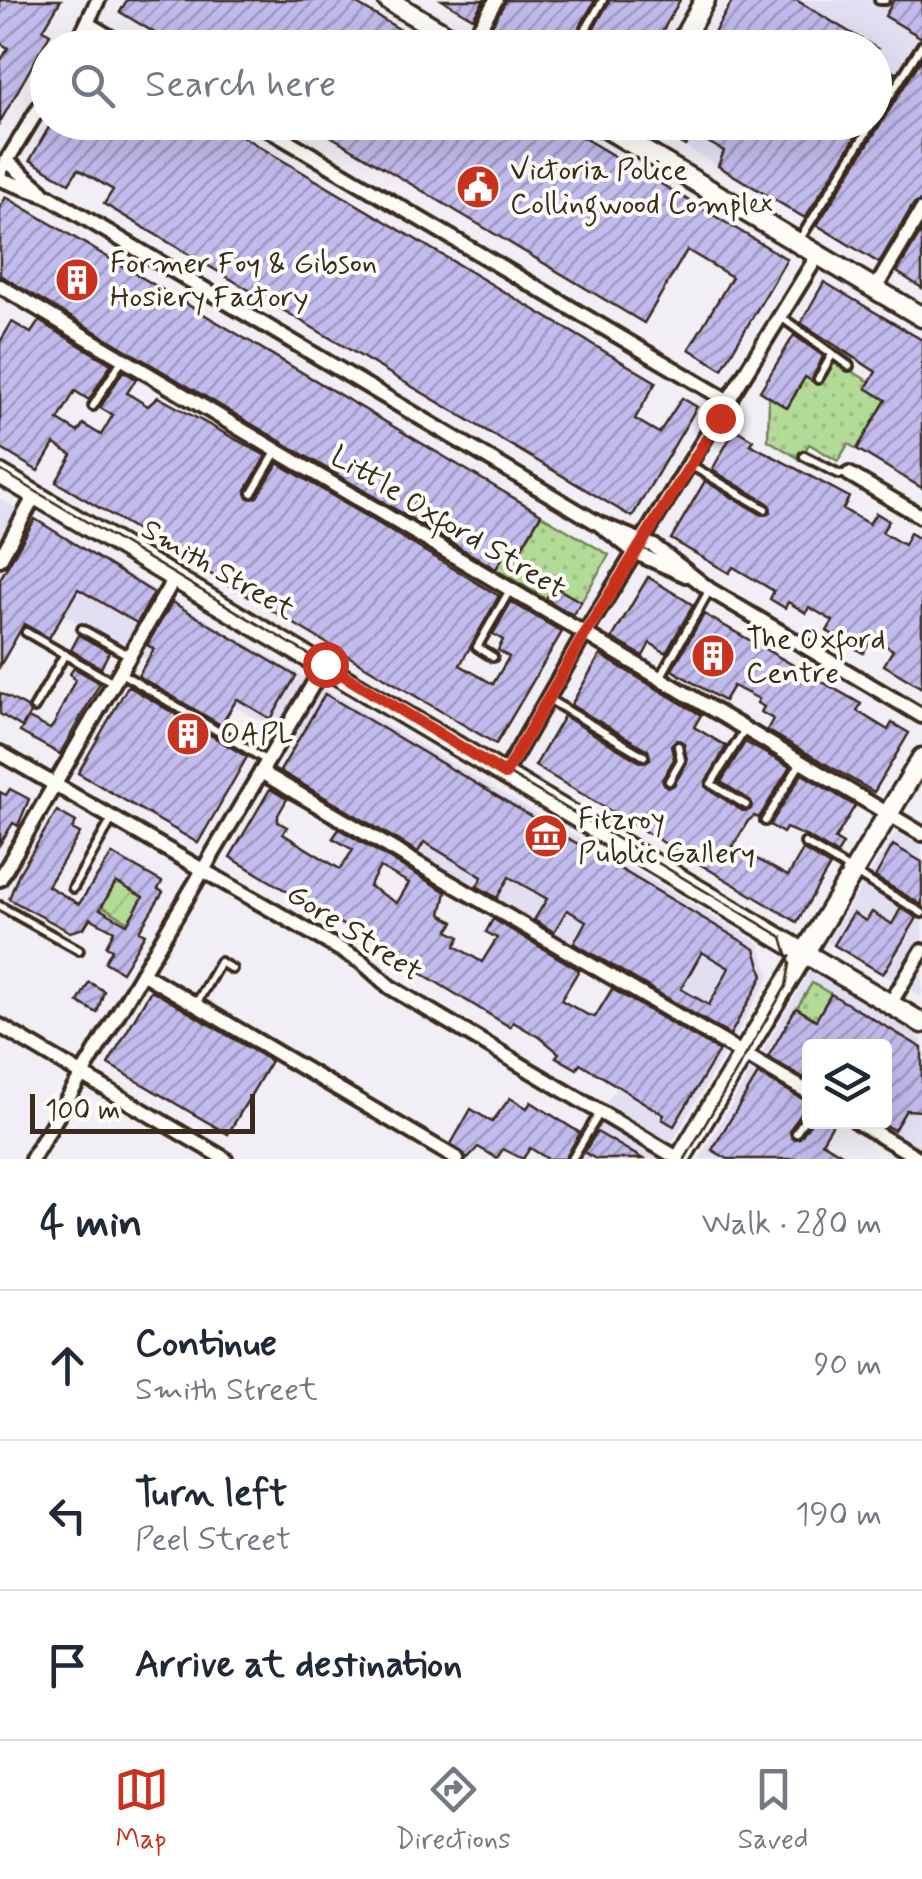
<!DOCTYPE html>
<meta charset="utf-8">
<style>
body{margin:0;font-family:Mynerve,sans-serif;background:#f6f6f7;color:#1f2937}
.controls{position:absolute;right:30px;bottom:30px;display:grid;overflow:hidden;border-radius:10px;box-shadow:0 10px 40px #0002}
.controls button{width:90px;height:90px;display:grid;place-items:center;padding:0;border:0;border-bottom:2px solid #e0e1e3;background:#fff;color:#1f2937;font:50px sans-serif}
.scale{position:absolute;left:30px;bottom:25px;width:225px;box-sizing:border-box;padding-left:10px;border:5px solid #3b2a1e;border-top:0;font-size:28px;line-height:35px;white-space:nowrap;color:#3b2a1e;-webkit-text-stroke:8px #fdfcf7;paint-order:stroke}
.stop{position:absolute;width:30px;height:30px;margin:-22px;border:8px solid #c8321e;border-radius:50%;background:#fff}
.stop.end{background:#c8321e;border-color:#fff;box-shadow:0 2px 10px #0008}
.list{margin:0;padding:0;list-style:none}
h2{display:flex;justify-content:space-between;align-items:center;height:130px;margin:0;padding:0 40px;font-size:42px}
h2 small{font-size:32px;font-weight:400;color:#747a83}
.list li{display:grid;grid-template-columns:65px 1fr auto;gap:30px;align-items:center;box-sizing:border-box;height:150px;padding:0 40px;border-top:2px solid #e0e1e3}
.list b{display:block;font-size:38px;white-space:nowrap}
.list p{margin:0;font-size:32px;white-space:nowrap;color:#747a83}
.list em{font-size:32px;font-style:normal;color:#747a83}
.icon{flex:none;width:55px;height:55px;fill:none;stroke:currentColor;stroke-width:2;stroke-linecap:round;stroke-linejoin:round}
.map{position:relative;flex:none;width:922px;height:1159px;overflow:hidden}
.search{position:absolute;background:#fff;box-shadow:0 10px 40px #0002;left:30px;right:30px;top:30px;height:110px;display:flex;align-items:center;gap:25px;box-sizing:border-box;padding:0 35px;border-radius:55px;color:#747a83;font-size:38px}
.sheet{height:580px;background:#fff}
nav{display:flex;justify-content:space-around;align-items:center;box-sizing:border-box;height:140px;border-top:2px solid #e0e1e3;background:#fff;font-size:28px;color:#747a83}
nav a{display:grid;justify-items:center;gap:5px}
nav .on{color:#c8321e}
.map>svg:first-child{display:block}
.built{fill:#e3dff3}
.park{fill:url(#park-dots);stroke:#76825a;stroke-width:2.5}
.garden{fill:url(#garden-furrows);stroke:#76825a;stroke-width:2.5}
.building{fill:url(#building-hatch);stroke:#3b2a1e;stroke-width:2.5;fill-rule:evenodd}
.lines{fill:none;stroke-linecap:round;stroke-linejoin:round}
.lane-casing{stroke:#3b2a1e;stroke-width:14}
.street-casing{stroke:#3b2a1e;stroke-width:20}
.secondary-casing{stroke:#3b2a1e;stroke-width:25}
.lane{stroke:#fdfcf7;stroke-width:6}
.street{stroke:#fdfcf7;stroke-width:12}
.secondary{stroke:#fdfcf7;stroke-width:18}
.tram{stroke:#3b2a1e;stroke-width:2.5}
.route{stroke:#c8321e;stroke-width:12}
.labels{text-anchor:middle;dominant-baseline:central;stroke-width:8;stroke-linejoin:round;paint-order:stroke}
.poi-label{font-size:30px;fill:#3b2a1e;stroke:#fdfcf7;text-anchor:start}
.street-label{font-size:30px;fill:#3b2a1e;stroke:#fdfcf7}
</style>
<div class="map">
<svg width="922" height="1159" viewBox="0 0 922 1159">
<defs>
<pattern id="park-dots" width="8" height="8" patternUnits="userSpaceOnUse" patternTransform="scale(2.5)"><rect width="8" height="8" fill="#b2db97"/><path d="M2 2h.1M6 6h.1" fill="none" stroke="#9abc82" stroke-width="1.8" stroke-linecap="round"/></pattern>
<pattern id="garden-furrows" width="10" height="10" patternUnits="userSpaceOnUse" patternTransform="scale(2.5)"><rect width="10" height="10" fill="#b2db97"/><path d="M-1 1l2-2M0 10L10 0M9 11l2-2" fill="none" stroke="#9abc82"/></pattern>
<pattern id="building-hatch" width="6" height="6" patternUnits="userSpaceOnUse" patternTransform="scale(2.5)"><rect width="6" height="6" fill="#c2bbed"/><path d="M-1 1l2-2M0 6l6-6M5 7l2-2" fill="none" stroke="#9f98bf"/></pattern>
</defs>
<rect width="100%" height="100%" fill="#f1eff5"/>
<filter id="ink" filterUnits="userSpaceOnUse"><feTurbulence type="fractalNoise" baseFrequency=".01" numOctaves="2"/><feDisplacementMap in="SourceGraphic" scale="20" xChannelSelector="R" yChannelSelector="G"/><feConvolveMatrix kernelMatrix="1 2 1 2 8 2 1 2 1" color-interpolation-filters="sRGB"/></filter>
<g filter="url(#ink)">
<g class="built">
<polygon points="733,0 922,0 922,223 892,271 658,130 662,122 874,122 874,48"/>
<polygon points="0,499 759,943 770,976 662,1159 575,1159 664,1002 314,797 334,760 0,581"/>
<polygon points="896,832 922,846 922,997 827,942"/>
<polygon points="810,971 922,1038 922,1154 868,1122 884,1122 884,1046 810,1046 809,1121 787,1159 699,1159"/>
</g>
<g class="park">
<polygon points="837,349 853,358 848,369 870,382 867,388 886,400 857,449 848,444 838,461 809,444 800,459 768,440 769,397 788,407 805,377 814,382"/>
<polygon points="541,515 609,555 581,602 554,586 546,599 496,569 510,544 521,550"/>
<polygon points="812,983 831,994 816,1020 797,1008"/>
</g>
<polygon class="garden" points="116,882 143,897 129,922 102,906"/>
<g class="building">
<polygon points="0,0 61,0 43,30 50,34 0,122 0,62 8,48 0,43"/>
<polygon points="127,0 350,0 431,48 180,48 120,12"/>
<polygon points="442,0 484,0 473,18"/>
<polygon points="506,0 595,0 568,48 516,48 489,31"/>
<polygon points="610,0 680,0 653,48 583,48"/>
<polygon points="733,0 796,0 876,48 705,48"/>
<polygon points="894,0 922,0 922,38 885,16"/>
<polygon points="922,58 922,200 913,205 879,263 817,225"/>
<polygon points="874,60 896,73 874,107"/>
<polygon points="52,122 218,122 656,382 635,419 659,433 682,398 697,407 632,517 104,204 113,190 78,169 69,183 30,160"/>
<polygon points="307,122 557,122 787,259 722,369 689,349 732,277 687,250 644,323"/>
<polygon points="645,122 865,122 805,218 718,166 724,151 695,135 685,146"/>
<polygon points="6,197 541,514 520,550 510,544 496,569 0,275 0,207"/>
<polygon points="922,230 922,288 897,272"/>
<polygon points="824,282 922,340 922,488 857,449 886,400 866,388 876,372 801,323"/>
<polygon points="39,321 111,364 89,400 75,391 58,420 78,432 83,424 101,435 113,415 100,408 123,371 136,379 127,393 148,406 158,397 266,456 246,490 248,498 257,497 278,463 499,596 460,665 493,684 509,657 498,650 503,640 493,634 511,602 562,632 496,744 56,482 72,455 54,444 38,471 0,448 0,342 12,322 31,333"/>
<polygon points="794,335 823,356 812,381 805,377 787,408 760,391"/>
<polygon points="735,429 753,440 750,444 849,497 843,509 869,524 876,513 889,521 882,532 904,545 910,533 922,540 922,688 884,665 893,650 872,638 863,653 827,631 833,621 809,607 806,613 788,602 785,608 770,599 774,591 733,567 729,573 671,539 705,481 762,515 771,512 768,503 712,470"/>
<polygon points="35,519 154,593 137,623 78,589 49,638 24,624 0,666 0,579"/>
<polygon points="648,577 693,605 666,653 650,643 643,656 612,638"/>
<polygon points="553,586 581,602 573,615 546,599"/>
<polygon points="172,602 296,676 271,719 237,699 221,725 138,676 154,649 147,645"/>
<polygon points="704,614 861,704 857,711 888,730 892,723 909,733 874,792 767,730 773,719 761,712 764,707 757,703 759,699 733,686 724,701 672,670"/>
<polygon points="79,635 109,652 101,668 71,650"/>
<path d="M600 655 701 715 694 727 726 746 705 786 742 811 751 809V801L721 782 745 742 790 767 759 818 754 816 748 821 733 846 788 876 803 850 830 866 797 922 535 766 564 716 640 762 650 759 648 750 571 705ZM676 740 684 744 687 762 674 785 668 788 662 780 674 759 671 745Z"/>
<polygon points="74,668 100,683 60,754 20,732 28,718 50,729 54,724 75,680 70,674"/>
<polygon points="128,686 247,757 198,843 78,773"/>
<polygon points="0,693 27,707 30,713 22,727 0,714"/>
<path d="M325 694 755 949 763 976 730 1035 574 943 586 921 567 910 554 932 534 920 547 899 509 877 497 898 477 886 482 877 424 842 418 852 280 771ZM702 952 729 968 709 1005 681 989Z"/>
<polygon points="802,774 855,806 835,839 843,844 837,854 808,837 786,828 783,833 770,825"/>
<polygon points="10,789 29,799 18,826 13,823 0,844 0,792 6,795"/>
<path d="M270 789 287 799 278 815V822L287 827 283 834 340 869 353 850 333 838 339 829 446 892 441 914 454 922 448 931 460 937 455 946 482 962 497 938 486 932 493 919 579 970 561 1000 588 1015 595 1017 612 989 719 1051 674 1126 662 1119 664 1115 580 1063 577 1069 556 1057 559 1053 542 1039 513 1022 510 1027 385 951 388 947 368 935 366 939 356 933 230 857ZM380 867 409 883 397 903 369 886Z"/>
<path d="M57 811 76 822 72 829 80 833 48 886 79 904 112 854 162 882 158 889 163 892 139 931 145 934 122 972 105 962 112 949 106 946 114 931 90 918 84 928 70 932 9 899 19 873ZM116 882 143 897 127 924 100 909Z"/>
<polygon points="893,845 922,862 922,905 875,877"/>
<polygon points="901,908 917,918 883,974 834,945 853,913 866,921 872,912 892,924"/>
<polygon points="89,982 104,991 97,1013 78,1002"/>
<polygon points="151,990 271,1061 228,1134 108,1064"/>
<polygon points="831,994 922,1048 922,1111 906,1110 894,1130 884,1125 884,1046 810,1046 810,1068 804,1078 768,1057 796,1008 816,1020"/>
<polygon points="758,1074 810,1103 790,1129 792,1138 800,1138 811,1122 834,1122 822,1142 850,1159 728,1159 712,1150"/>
<polygon points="510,1098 527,1108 531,1102 580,1133 565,1159 548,1159 530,1148 523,1159 503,1149 497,1158 478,1147 467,1159 451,1144 471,1109 492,1122"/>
<polygon points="597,1132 643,1159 596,1159 584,1152"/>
</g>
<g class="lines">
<defs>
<g id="lane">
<polyline points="879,0 885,0"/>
<polyline points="575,48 603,0"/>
<polyline points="874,121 922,45"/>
<polyline points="798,242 873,122"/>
<polyline points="781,317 849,366"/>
<polyline points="818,379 832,355"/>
<polyline points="93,406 122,360"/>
<polyline points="804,456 839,474 848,474"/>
<polyline points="692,466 765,509"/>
<polyline points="252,493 276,452"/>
<polyline points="82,629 128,655"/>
<polyline points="26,632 112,682"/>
<polyline points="493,657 477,647 510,590"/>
<polyline points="121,673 267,761"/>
<polyline points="661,676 709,591"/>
<polyline points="550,700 644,756"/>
<polyline points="34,708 65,654"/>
<polyline points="744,731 711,784 746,805"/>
<polyline points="669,781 681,760 678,746"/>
<polyline points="765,821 800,764"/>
<polyline points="805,843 922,913"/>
<polyline points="73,888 112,819"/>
<polyline points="0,906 79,950"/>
<polyline points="196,1004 220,962 232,969"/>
<polyline points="796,1133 810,1110"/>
<polyline points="572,1159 599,1114"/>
</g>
<g id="street">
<polyline points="88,24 128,48"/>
<polyline points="468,47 496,0"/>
<polyline points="75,48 98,0"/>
<polyline points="256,122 730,402"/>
<polyline points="7,161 42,191"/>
<polyline points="0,172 48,93"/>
<polyline points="0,179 48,196 599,524 636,553 686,575"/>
<polyline points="0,286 922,834"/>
<polyline points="875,289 922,210"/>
<polyline points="849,474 922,517"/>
<polyline points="602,525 654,546 710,590 922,716"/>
<polyline points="0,559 35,495"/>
<polyline points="0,753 362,962 390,987 679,1159"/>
<polyline points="261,772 810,1093"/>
<polyline points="505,773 585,633 818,255"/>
<polyline points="0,879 175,577"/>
<polyline points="142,973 457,1159"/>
<polyline points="890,1004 922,951"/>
<polyline points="0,1026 225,1159"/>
<polyline points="857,1122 920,1159"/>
<polyline points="32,1159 325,664"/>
</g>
<g id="secondary">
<polyline points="388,0 468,48"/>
<polyline points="678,48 705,0"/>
<polyline points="596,122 922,317"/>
<polyline points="0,474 922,1023"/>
<polyline points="680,1159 922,758"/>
</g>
</defs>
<use href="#lane" class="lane-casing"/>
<use href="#street" class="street-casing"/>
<use href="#secondary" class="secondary-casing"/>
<use href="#lane" class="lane"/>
<use href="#street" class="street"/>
<use href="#secondary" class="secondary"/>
<polyline class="tram" points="0,470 782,937 790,964 786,986 685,1159"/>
</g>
</g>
<g class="lines" filter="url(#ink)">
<polyline class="route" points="325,664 505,774 585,634 720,418"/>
</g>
<defs>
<symbol id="civic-disc" viewBox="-11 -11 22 22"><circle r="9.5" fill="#c8321e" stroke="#fdfcf7"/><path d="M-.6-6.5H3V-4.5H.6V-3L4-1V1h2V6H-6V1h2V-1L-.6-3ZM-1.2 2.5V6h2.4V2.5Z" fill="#fff"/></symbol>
<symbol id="building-disc" viewBox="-11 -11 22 22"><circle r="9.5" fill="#c8321e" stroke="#fdfcf7"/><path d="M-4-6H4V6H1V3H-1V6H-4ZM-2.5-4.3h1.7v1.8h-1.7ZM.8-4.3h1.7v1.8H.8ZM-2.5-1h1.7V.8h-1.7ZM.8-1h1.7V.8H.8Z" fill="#fff"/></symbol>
<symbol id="museum-disc" viewBox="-11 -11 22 22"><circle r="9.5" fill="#c8321e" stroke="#fdfcf7"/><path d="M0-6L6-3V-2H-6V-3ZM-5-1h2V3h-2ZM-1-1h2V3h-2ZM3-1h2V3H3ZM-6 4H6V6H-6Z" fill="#fff"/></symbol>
</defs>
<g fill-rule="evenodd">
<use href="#civic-disc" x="453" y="162" width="50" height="50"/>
<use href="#building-disc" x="52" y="255" width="50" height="50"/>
<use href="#building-disc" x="688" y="631" width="50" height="50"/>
<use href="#building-disc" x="163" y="709" width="50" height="50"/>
<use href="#museum-disc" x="521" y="811" width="50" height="50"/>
</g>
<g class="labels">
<g class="poi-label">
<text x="510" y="170">Victoria Police<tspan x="510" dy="34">Collingwood Complex</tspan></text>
<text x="110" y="263">Former Foy &amp; Gibson<tspan x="110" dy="34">Hosiery Factory</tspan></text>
<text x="746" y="639">The Oxford<tspan x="746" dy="34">Centre</tspan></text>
<text x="220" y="734">OAPL</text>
<text x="578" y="819">Fitzroy<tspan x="578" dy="34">Public Gallery</tspan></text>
</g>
<g class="street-label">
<text transform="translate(448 523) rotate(31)">Little Oxford Street</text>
<text transform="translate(218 570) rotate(30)">Smith Street</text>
<text transform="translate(354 933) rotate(33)">Gore Street</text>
</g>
</g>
</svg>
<div class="controls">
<button><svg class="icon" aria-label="layers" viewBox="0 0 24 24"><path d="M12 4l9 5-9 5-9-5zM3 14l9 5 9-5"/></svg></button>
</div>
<div class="scale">100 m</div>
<div class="stop" style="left:325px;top:664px"></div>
<div class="stop end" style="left:720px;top:418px"></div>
<div class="search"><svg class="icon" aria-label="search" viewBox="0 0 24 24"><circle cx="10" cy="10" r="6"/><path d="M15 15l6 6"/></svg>Search here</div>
</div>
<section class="sheet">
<h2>4 min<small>Walk · 280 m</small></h2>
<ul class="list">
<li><svg class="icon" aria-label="ahead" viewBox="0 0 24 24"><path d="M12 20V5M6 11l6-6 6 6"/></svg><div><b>Continue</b><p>Smith Street</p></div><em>90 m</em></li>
<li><svg class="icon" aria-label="left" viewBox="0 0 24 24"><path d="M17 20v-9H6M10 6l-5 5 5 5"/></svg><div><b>Turn left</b><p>Peel Street</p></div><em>190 m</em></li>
<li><svg class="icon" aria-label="arrive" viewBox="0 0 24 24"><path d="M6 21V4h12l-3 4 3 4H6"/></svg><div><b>Arrive at destination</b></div></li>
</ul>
</section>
<nav>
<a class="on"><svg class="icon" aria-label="map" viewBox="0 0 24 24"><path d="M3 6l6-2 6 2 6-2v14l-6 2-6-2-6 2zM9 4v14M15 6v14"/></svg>Map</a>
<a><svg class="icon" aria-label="directions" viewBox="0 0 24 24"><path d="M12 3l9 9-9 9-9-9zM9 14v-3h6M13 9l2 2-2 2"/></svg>Directions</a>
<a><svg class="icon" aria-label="saved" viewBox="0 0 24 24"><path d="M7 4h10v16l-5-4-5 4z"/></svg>Saved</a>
</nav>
